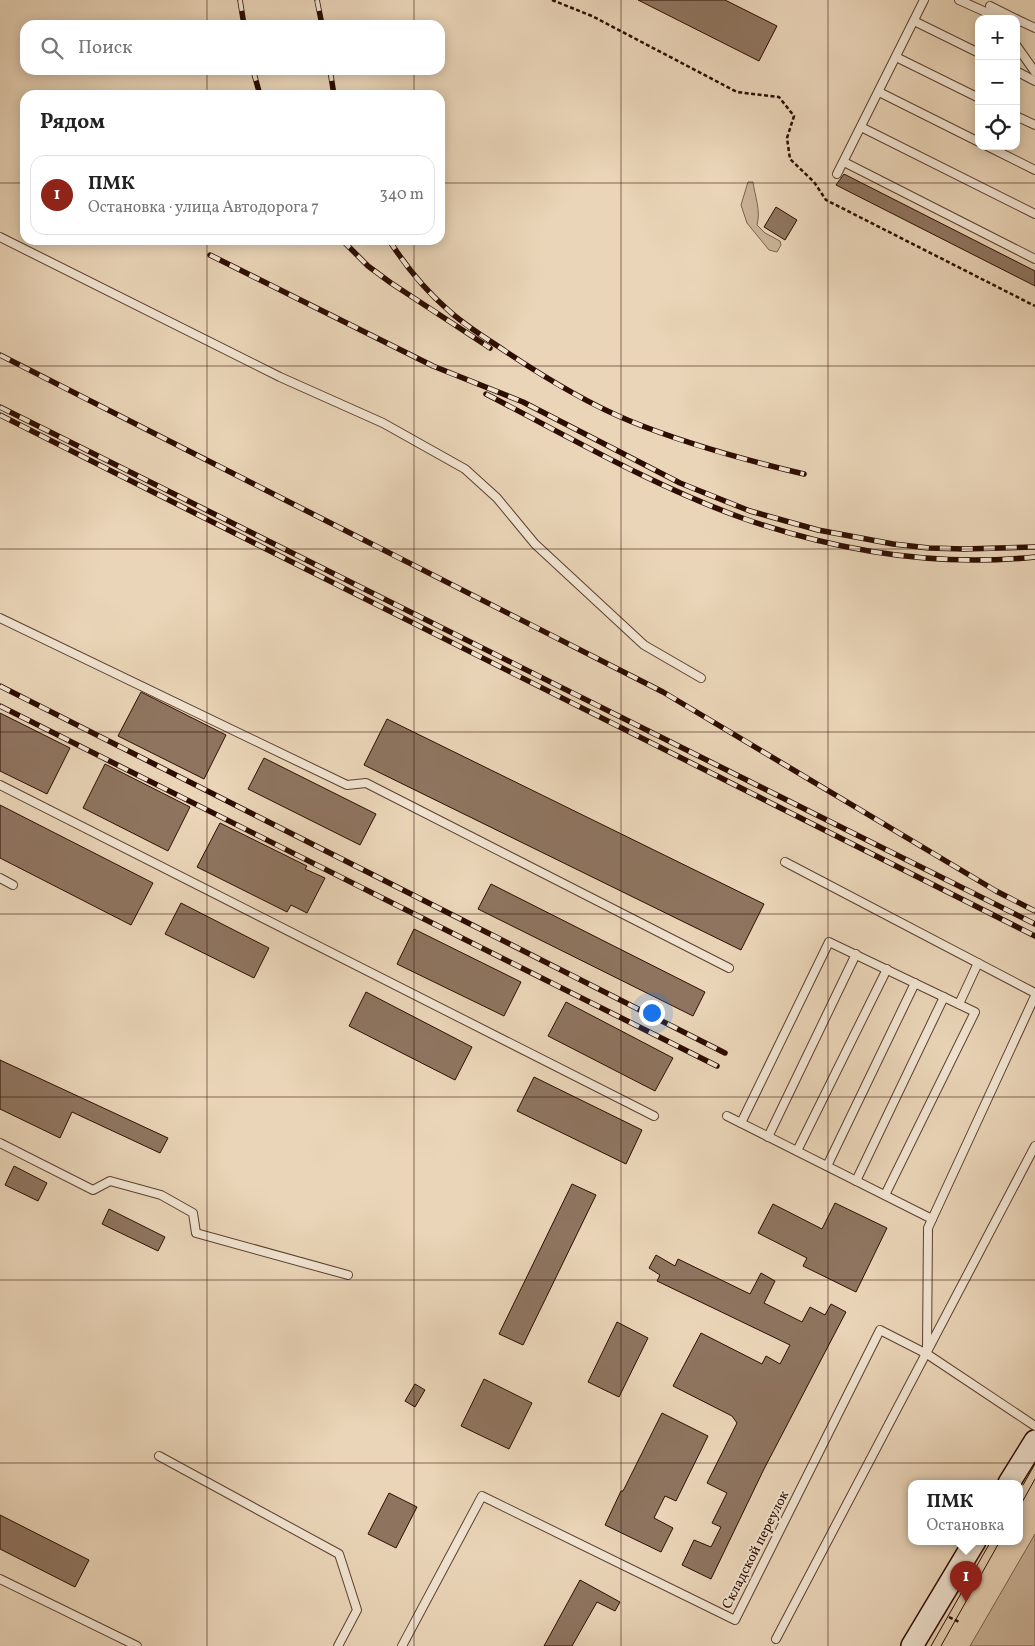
<!DOCTYPE html>
<html lang="ru">
<meta charset="utf-8">
<style>
body{margin:0;font-family:Vollkorn,serif;background:#f6f6f6;color:#222}
.controls{position:absolute;right:15px;top:15px;display:grid;overflow:hidden;border-radius:10px;box-shadow:0 2px 12px #0003}
.controls button{width:45px;height:45px;display:grid;place-items:center;padding:0;border:0;border-bottom:1px solid #e0e0e0;background:#fff;color:#222;font:25px sans-serif}
.you{position:absolute;left:651px;top:1012px;width:18px;height:18px;margin:-12px;border:4px solid #fff;border-radius:50%;background:#1a73e8;box-shadow:0 0 0 8px #1a73e833}
.badge{display:grid;place-items:center;width:32px;height:32px;border-radius:50%;background:#8f2418;color:#fff;font-size:16px;font-weight:700}
.pin{position:absolute;translate:-50% -41px;filter:drop-shadow(0 1px 2px #0008)}
.pin::after{content:'';position:absolute;top:26px;width:18px;height:15px;background:inherit;clip-path:polygon(0 0,100% 0,50% 100%)}
.popup{position:absolute;left:908px;top:1480px;width:115px;height:65px;box-sizing:border-box;display:grid;place-content:center;border-radius:10px;background:#fff;filter:drop-shadow(0 1px 4px #0005);font-size:16px;white-space:nowrap;color:#767676}
.popup b{font-size:19px;color:#222}
.popup::after{content:'';position:absolute;left:50%;top:100%;margin-left:-10px;border:10px solid transparent;border-top-color:#fff}
.list{margin:0;padding:0;list-style:none}
h2{display:flex;justify-content:space-between;align-items:center;height:65px;margin:0;padding:0 20px;font-size:21px}
h2 small{font-size:16px;font-weight:400;color:#767676}
.list li{display:grid;grid-template-columns:32px 1fr auto;gap:15px;align-items:center;box-sizing:border-box;height:80px;margin:0 10px 10px;padding:0 10px;border:1px solid #e0e0e0;border-radius:15px}
.list b{display:block;font-size:19px;white-space:nowrap}
.list p{margin:0;font-size:16px;white-space:nowrap;color:#767676}
.list em{font-size:16px;font-style:normal;color:#767676}
.icon{flex:none;width:28px;height:28px;fill:none;stroke:currentColor;stroke-width:2;stroke-linecap:round;stroke-linejoin:round}
.map{position:relative;flex:none;width:1035px;height:1646px;overflow:hidden}
.search{position:absolute;background:#fff;box-shadow:0 2px 12px #0003;left:20px;top:20px;width:425px;height:55px;display:flex;align-items:center;gap:12px;box-sizing:border-box;padding:0 18px;border-radius:15px;color:#767676;font-size:19px}
.panel{position:absolute;background:#fff;box-shadow:0 2px 12px #0003;left:20px;top:90px;width:425px;height:155px;border-radius:15px}
.map>svg:first-child{display:block}
.green{fill:#cab399;stroke:#7c604c}
.building{fill:#8f7560;stroke:#2d0d00}
.lines{fill:none;stroke-linecap:round;stroke-linejoin:round}
.lane-casing{stroke:#5c3f2e;stroke-width:10}
.secondary-casing{stroke:#2d0d00;stroke-width:24}
.path{stroke:#2d0d00;stroke-width:2.5;stroke-dasharray:4 2.5;stroke-linecap:butt}
.lane{stroke:#f1e4d1;stroke-width:8}
.secondary{stroke:#f1e4d1;stroke-width:21}
.tram{stroke:#2d0d00;stroke-width:1}
.rail-casing{stroke:#2d0d00;stroke-width:5.5}
.rail{stroke:#f1e4d1;stroke-width:4;stroke-dasharray:11;stroke-linecap:butt}
.grid{fill:none;stroke:#2d0d00;stroke-width:1;stroke-opacity:0.55}
.labels{text-anchor:middle;dominant-baseline:central;stroke-width:4;stroke-linejoin:round;paint-order:stroke}
.street-label{font-size:14px;fill:#2d0d00;stroke:#f1e4d1}
</style>
<div class="map">
<svg width="1035" height="1646" viewBox="0 0 1035 1646">
<rect width="100%" height="100%" fill="#ead5b8"/>
<filter id="stains"><feTurbulence type="fractalNoise" baseFrequency=".004" numOctaves="4"/><feColorMatrix values="0 0 0 0 .2 0 0 0 0 .09 0 0 0 0 .02 0 0 0 .5 -.17"/></filter>
<radialGradient id="worn" r=".72"><stop offset=".6" stop-color="#630" stop-opacity="0"/><stop offset="1" stop-color="#630" stop-opacity=".3"/></radialGradient>
<g class="green">
<path d="M748 182H753C755 197 761 210 757 225L765 233 780 241 781 245 777 252 769 250 747 223 741 205Z"/>
<polygon points="1035,1534 1035,1646 970,1646"/>
</g>
<g class="building">
<polygon points="638,0 725,0 777,26 759,61"/>
<polygon points="844,174 1035,271 1035,286 836,185"/>
<polygon points="776,207 797,220 785,240 764,227"/>
<polygon points="141,692 226,735 204,779 118,736"/>
<polygon points="0,713 70,748 47,794 0,771"/>
<polygon points="387,719 764,904 741,950 364,765"/>
<polygon points="264,758 376,814 360,845 248,789"/>
<polygon points="105,764 190,807 168,851 83,808"/>
<polygon points="0,805 153,883 131,925 0,858"/>
<polygon points="220,823 307,866 305,869 325,878 307,913 291,905 287,912 197,867"/>
<polygon points="491,884 705,992 693,1016 478,909"/>
<polygon points="181,903 269,948 254,978 165,934"/>
<polygon points="414,929 521,982 504,1016 397,964"/>
<polygon points="366,992 472,1047 455,1080 349,1026"/>
<polygon points="566,1002 673,1058 655,1091 548,1036"/>
<polygon points="0,1060 168,1138 160,1153 72,1112 60,1138 0,1109"/>
<polygon points="534,1077 642,1130 626,1164 517,1111"/>
<polygon points="14,1166 47,1183 38,1201 5,1185"/>
<polygon points="572,1184 596,1195 523,1345 499,1334"/>
<polygon points="835,1203 887,1228 856,1292 803,1266 807,1258 758,1233 773,1204 822,1229"/>
<polygon points="109,1209 165,1237 158,1251 102,1224"/>
<polygon points="656,1255 675,1266 678,1259 750,1294 761,1273 775,1281 764,1303 802,1322 810,1307 825,1315 831,1304 846,1312 764,1469 711,1579 682,1565 694,1540 711,1547 721,1527 712,1523 727,1493 707,1483 737,1423 732,1416 673,1386 701,1333 762,1364 766,1356 780,1364 790,1345 657,1281 660,1275 649,1268"/>
<polygon points="617,1322 648,1338 619,1397 588,1382"/>
<polygon points="484,1379 532,1403 509,1449 461,1426"/>
<polygon points="415,1384 425,1390 415,1407 405,1401"/>
<polygon points="662,1413 708,1436 676,1501 665,1496 654,1518 673,1528 661,1552 605,1525 621,1491 623,1491"/>
<polygon points="389,1493 417,1507 396,1548 368,1534"/>
<polygon points="0,1515 89,1560 75,1587 0,1549"/>
<polygon points="580,1580 620,1602 615,1611 597,1602 572,1646 544,1646"/>
</g>
<g class="lines">
<defs>
<g id="lane">
<polyline points="959,0 999,18"/>
<polyline points="990,6 1016,19"/>
<polyline points="1016,19 1035,28"/>
<polyline points="914,21 979,53"/>
<polyline points="1016,45 1035,72"/>
<polyline points="896,57 979,98"/>
<polyline points="1016,71 1035,81"/>
<polyline points="879,92 979,142"/>
<polyline points="1016,116 1035,125"/>
<polyline points="861,127 1035,214"/>
<polyline points="987,146 1035,170"/>
<polyline points="844,162 1035,259"/>
<polyline points="837,174 924,0"/>
<polyline points="0,237 280,377 383,423 465,469 497,498 535,544 644,645 701,678"/>
<polyline points="0,618 347,785 366,783 729,968"/>
<polyline points="0,785 654,1116"/>
<polyline points="785,862 1035,993"/>
<polyline points="0,878 13,885"/>
<polyline points="959,1004 978,963"/>
<polyline points="727,1116 932,1219"/>
<polyline points="741,1123 829,942 975,1012 885,1195"/>
<polyline points="768,1137 856,954"/>
<polyline points="0,1143 93,1190 110,1181 161,1195 193,1213 196,1233 348,1275"/>
<polyline points="797,1151 887,969"/>
<polyline points="827,1166 915,983"/>
<polyline points="856,1181 944,997"/>
<polyline points="927,1350 928,1228 1035,996"/>
<polyline points="159,1456 339,1554 357,1610 338,1646"/>
<polyline points="0,1579 137,1646"/>
<polyline points="776,1639 1035,1146"/>
<polyline points="402,1646 482,1496 735,1620 880,1330 927,1354 1035,1426"/>
</g>
<g id="secondary">
<polyline points="1009,1483 1035,1441"/>
<polyline points="912,1646 975,1541"/>
</g>
</defs>
<use href="#lane" class="lane-casing"/>
<use href="#secondary" class="secondary-casing"/>
<g class="path">
<polyline points="552,0 592,16 737,92 779,97 794,116 787,138 790,159 814,182 826,200 1035,306"/>
<polyline points="970,1580 980,1585"/>
<polyline points="949,1617 959,1622"/>
</g>
<use href="#lane" class="lane"/>
<use href="#secondary" class="secondary"/>
<g class="tram">
<polyline points="1023,1485 1035,1464"/>
<polyline points="1020,1506 1035,1479"/>
<polyline points="931,1646 991,1541"/>
<polyline points="941,1646 1000,1541"/>
</g>
<defs>
<g id="rail">
<polyline points="240,0 244,25"/>
<polyline points="317,0 322,25"/>
<polyline points="253,70 260,95"/>
<polyline points="330,70 334,95"/>
<polyline points="342,240 368,266 391,283 490,348"/>
<path d="M389 240C405 265 424 289 447 309 464 325 486 338 505 351 544 377 586 403 630 421 686 444 745 460 804 474"/>
<polyline points="210,255 433,366 523,402 680,483 750,511 818,530 893,544 929,548 964,549 1035,547"/>
<polyline points="0,355 663,692 996,891 1035,911"/>
<path d="M486 394C571 438 655 487 745 519 837 551 937 567 1035 557"/>
<polyline points="0,407 1035,924"/>
<polyline points="0,415 1035,936"/>
<polyline points="0,686 725,1053"/>
<polyline points="0,706 717,1066"/>
</g>
</defs>
<use href="#rail" class="rail-casing"/>
<use href="#rail" class="rail"/>
</g>
<path class="grid" d="M207 0V25M414 0V25M621 0V1646M828 0V1646M207 70V95M414 70V95M0 183H25M440 183H1035M207 240V1646M414 240V1646M0 366H1035M0 549H1035M0 732H1035M0 914H1035M0 1097H1035M0 1280H1035M0 1463H1035"/>
<g class="labels">
<g class="street-label">
<text transform="translate(756 1550) rotate(-63)">Складской переулок</text>
</g>
</g>
<rect width="100%" height="100%" filter="url(#stains)"/>
<rect width="100%" height="100%" fill="url(#worn)"/>
</svg>
<div class="controls">
<button>+</button>
<button>−</button>
<button><svg class="icon" aria-label="locate" viewBox="0 0 24 24"><circle cx="12" cy="12" r="6"/><path d="M12 2v4M12 18v4M2 12h4M18 12h4"/></svg></button>
</div>
<div class="you"></div>
<div class="pin badge" style="left:966px;top:1602px">1</div>
<div class="popup"><b>ПМК</b>Остановка</div>
<div class="search"><svg class="icon" aria-label="search" viewBox="0 0 24 24"><circle cx="10" cy="10" r="6"/><path d="M15 15l6 6"/></svg>Поиск</div>
<section class="panel">
<h2>Рядом<small></small></h2>
<ul class="list">
<li><span class="badge">1</span><div><b>ПМК</b><p>Остановка · улица Автодорога 7</p></div><em>340 m</em></li>
</ul>
</section>
</div>
